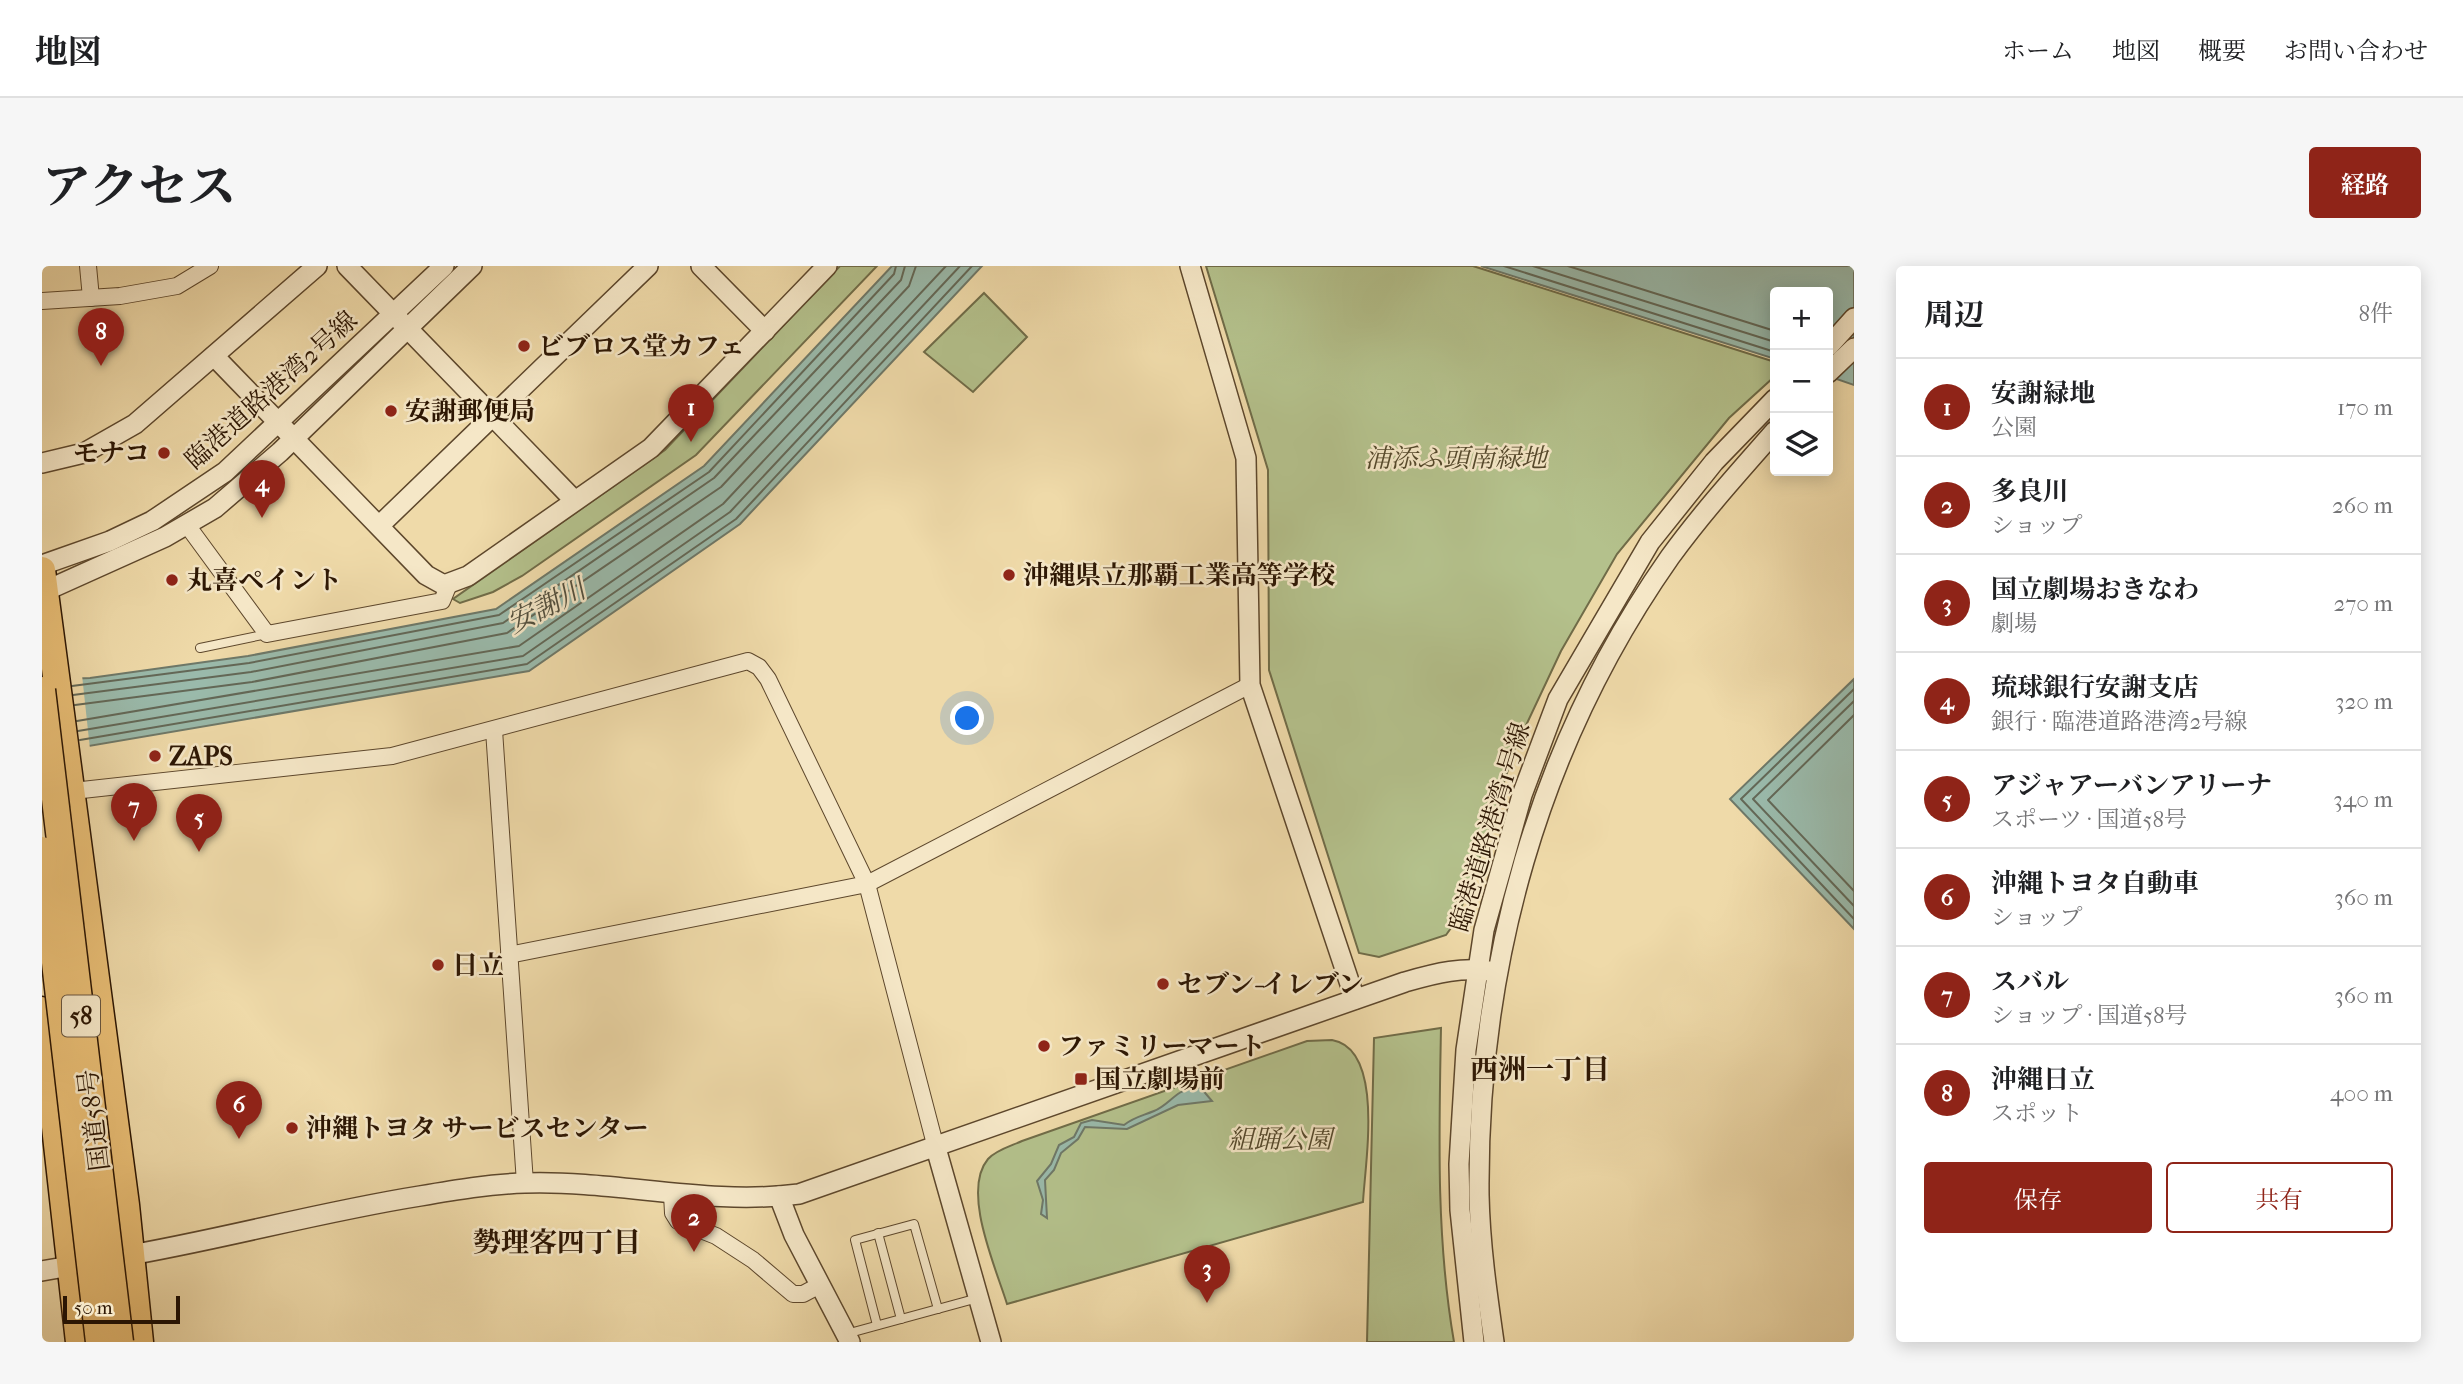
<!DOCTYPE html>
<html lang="ja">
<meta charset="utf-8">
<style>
body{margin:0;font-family:"IM FELL French Canon","Noto Serif JP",serif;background:#f6f6f6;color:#202124}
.controls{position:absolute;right:21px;top:21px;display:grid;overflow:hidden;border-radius:7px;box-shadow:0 4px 18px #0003}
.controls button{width:63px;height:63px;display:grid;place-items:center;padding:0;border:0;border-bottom:2px solid #e0e0e0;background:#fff;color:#202124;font:35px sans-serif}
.scale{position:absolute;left:21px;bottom:18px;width:117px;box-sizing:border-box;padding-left:7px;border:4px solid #2c1603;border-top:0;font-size:19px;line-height:24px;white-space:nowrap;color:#2c1603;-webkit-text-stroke:5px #f5e7c7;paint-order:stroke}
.you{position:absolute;left:926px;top:453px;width:24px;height:24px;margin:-18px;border:5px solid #fff;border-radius:50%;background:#1a73e8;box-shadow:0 0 0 10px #1a73e833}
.badge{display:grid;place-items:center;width:46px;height:46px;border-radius:50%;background:#8f2418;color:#fff;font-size:23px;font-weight:700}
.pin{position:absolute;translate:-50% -58px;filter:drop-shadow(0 2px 4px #0008)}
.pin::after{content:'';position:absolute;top:37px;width:24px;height:21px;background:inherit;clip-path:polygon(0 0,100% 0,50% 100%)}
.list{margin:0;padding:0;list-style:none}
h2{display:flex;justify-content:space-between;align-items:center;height:91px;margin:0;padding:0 28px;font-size:30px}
h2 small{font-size:23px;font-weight:400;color:#757577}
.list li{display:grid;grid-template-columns:46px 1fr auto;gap:21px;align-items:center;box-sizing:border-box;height:98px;padding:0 28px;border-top:2px solid #e0e0e0}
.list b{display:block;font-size:26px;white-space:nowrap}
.list p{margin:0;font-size:23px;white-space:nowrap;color:#757577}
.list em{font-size:23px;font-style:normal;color:#757577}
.actions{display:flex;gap:14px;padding:21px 28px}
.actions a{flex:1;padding:16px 0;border:2px solid #8f2418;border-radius:7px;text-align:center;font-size:24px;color:#8f2418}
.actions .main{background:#8f2418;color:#fff}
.icon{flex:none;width:38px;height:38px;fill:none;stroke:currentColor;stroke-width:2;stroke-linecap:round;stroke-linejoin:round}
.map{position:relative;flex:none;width:1812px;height:1076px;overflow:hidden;border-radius:7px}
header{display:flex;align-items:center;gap:42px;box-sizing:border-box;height:98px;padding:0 35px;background:#fff;border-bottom:2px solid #e0e0e0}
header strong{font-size:33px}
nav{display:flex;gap:38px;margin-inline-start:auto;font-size:24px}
.intro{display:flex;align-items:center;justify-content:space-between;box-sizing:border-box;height:168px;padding:0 42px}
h1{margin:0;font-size:49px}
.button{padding:18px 32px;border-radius:7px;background:#8f2418;color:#fff;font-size:24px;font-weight:700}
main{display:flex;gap:42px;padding:0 42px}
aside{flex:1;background:#fff;border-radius:7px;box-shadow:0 4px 18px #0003}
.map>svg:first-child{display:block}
.green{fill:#b4c18c;stroke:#706c48;stroke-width:2}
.water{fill:#9abaab;stroke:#6e7868;stroke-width:2}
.pier{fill:#efdaa9}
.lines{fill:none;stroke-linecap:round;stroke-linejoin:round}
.shore{stroke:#636857;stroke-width:2}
.service-casing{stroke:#5d472c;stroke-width:10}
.minor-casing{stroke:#5d472c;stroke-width:18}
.tertiary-casing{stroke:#5d472c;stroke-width:22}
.trunk-casing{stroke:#2c1603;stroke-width:29}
.service{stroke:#f5e7c7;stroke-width:8}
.minor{stroke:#f5e7c7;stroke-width:16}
.tertiary{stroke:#f5e7c7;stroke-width:19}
.trunk{stroke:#e8bd74;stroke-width:26}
.trunk-bridge-casing{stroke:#2c1603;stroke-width:29;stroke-linecap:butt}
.trunk-bridge{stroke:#e8bd74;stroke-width:26}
.poi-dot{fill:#8f2418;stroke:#f5e7c7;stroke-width:2.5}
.labels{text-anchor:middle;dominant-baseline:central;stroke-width:5;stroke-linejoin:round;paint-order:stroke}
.shield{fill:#f5e7c7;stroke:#68553e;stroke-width:2}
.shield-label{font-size:24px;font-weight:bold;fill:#2c1603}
.poi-label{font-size:26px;font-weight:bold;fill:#2c1603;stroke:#f5e7c7;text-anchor:start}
.street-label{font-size:26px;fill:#2c1603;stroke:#f5e7c7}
.park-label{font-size:26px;font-style:italic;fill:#55492c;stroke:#f5e7c7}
.water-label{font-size:28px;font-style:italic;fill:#524f3e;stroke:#f5e7c7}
.neighbourhood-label{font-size:28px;font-weight:bold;fill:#2c1603;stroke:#f5e7c7}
</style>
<header>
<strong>地図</strong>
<nav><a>ホーム</a><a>地図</a><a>概要</a><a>お問い合わせ</a></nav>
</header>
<div class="intro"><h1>アクセス</h1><a class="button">経路</a></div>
<main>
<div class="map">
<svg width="1812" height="1076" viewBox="0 0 1812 1076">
<rect width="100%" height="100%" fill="#efdaa9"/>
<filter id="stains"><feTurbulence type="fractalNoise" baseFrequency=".00286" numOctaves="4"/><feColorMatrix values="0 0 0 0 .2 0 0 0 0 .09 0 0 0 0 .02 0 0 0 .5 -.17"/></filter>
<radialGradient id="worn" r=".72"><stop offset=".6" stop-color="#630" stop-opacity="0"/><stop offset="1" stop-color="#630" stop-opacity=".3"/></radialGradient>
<g class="green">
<polygon points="798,0 835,0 654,189 480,310 451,326 418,337 411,333 623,184"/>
<polygon points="1164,0 1431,0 1733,96 1733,110 1687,152 1575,288 1519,385 1472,485 1434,604 1414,655 1404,669 1337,691 1317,687 1227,404 1226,204"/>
<polygon points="942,27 985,71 931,126 882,86"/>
<path d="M1399 762C1397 867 1394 972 1412 1076H1325L1332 772Z"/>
<path d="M1290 774C1343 783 1323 897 1321 936L965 1038C954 1002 919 925 946 893 954 884 969 880 980 875L1265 775Z"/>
</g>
<g class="water">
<polygon points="850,0 940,0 698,258 487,405 47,480 0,414 48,412 206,390 454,343 662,200"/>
<polygon points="1439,0 1812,0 1812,119 1786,110 1786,26 1733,26 1733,93"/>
<polygon points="1812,413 1812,663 1688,533"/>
<path d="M1150 822H1159L1170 835 1136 839 1085 863 1043 861 1036 873 1019 887 1012 904 1003 914 1005 952 999 948 1001 934 995 915 1009 898 1017 879 1032 871 1039 857 1050 854 1082 859C1092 851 1100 850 1112 845 1127 839 1133 825 1150 822Z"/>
</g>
<polygon class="pier" points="40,409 48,483 0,490 0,410"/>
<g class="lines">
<g class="shore">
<polyline points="1462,0 1733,86"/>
<polyline points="1491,0 1733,76"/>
<polyline points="1526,0 1733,65"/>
<polyline points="30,420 207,397 457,349 667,206 852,8 854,0"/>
<polyline points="1812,423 1699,533 1812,653"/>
<polyline points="31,429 209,406 461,357 672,212 859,14 863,0"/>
<polyline points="1812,435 1711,533 1812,640"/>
<polyline points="33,439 210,416 465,367 679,221 867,20 874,0"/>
<polyline points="1812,449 1726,534 1812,625"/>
<polyline points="35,455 477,380 681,238 904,0"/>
<polyline points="36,465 481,390 688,246 918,0"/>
<polyline points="38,474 485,398 694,253 930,0"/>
</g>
<defs>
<g id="service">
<polyline points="158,382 225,368"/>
<polyline points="836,967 859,1053"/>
<polyline points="835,1059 813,974 872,958 896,1043"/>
<polyline points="804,1068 936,1032"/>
</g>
<g id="minor">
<polyline points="46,0 49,32"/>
<polyline points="0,35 78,30 135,20 168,0"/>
<polyline points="145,259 225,368 400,335 407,318"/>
<polyline points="452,464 483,917"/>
<polyline points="31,525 350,490 706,395 717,401 726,413 825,618 894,882"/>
<polyline points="467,689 825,618 1208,419"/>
<polyline points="630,928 631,947 636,955 674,970 711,994 751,1028 761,1028 778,1019"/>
</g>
<g id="tertiary">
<polyline points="305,0 532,234"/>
<polyline points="659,0 723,65"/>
<polyline points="1148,0 1204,192 1208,419 1313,733"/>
<polyline points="1786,81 1812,52"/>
<polyline points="172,90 384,309 402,319 426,310 609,182 785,0"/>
<polyline points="1786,107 1812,82"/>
<polyline points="0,197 42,187 93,158 275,0"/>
<polyline points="338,259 606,0"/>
<polyline points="0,299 68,275 110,255 183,206 402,0"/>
<polyline points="3,325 123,271 173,242 238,186 430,0"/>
<polyline points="894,882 949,1076"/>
<polyline points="737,930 752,969 808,1076"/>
<path d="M77 991C178 974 277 946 378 930 413 924 448 918 483 917 575 914 665 940 757 928L1363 716C1394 707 1421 700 1454 706"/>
<polyline points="0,1005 40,998"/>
<polyline points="1432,1076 1418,944 1417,898 1424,784 1442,664 1480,529 1516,433 1608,276 1672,196 1733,133"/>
<path d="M1452 1076C1445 1027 1438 978 1437 929 1435 700 1496 479 1628 291 1660 247 1697 206 1733 165"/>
</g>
<g id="trunk">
<polyline points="0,304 84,939 98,1076"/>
<polyline points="0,744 37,1076"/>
</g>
</defs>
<use href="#service" class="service-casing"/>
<use href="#minor" class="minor-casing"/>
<use href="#tertiary" class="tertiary-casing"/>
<use href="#trunk" class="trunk-casing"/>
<use href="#service" class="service"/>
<use href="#minor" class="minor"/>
<use href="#tertiary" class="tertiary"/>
<use href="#trunk" class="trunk"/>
<defs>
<g id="trunk-bridge">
<polyline points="0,424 78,1076"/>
<polyline points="0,584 57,1076"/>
</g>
</defs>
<use href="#trunk-bridge" class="trunk-bridge-casing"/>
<use href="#trunk-bridge" class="trunk-bridge"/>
</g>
<g class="poi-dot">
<circle cx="482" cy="80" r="7"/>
<circle cx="349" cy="145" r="7"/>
<circle cx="122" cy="187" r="7"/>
<circle cx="967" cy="309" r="7"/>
<circle cx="130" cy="314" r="7"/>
<circle cx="113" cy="490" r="7"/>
<circle cx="396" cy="699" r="7"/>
<circle cx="1121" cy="718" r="7"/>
<circle cx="1002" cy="780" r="7"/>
<rect x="1032" y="806" width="14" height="14" rx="3.5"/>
<circle cx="250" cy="862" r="7"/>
</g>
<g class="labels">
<rect class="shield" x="20" y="729.5" width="38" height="41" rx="5"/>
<g class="shield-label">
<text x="39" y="750">58</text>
</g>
<g class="poi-label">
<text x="496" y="80">ビブロス堂カフェ</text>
<text x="363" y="145">安謝郵便局</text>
<text x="108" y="187" text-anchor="end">モナコ</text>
<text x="981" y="309">沖縄県立那覇工業高等学校</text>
<text x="144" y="314">丸喜ペイント</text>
<text x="127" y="490">ZAPS</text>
<text x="410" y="699">日立</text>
<text x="1135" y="718">セブン-イレブン</text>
<text x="1016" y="780">ファミリーマート</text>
<text x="1053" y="813">国立劇場前</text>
<text x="264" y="862">沖縄トヨタ サービスセンター</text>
</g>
<g class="street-label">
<text transform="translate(229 124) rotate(-42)">臨港道路港湾2号線</text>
<text transform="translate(1448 561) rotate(-73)">臨港道路港湾1号線</text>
<text transform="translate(52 854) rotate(-97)">国道58号</text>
</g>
<g class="park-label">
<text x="1414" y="192">浦添ふ頭南緑地</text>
<text x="1238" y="873">組踊公園</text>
</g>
<g class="water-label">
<text transform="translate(504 340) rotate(-27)">安謝川</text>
</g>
<g class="neighbourhood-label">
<text x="1498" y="803">西洲一丁目</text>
<text x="515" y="976">勢理客四丁目</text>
</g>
</g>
<rect width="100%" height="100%" filter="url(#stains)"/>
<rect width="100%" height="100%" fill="url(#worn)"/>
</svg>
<div class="controls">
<button>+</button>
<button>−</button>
<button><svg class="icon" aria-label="layers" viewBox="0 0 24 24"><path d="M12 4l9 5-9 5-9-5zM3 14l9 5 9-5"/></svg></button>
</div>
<div class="scale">50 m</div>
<div class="you"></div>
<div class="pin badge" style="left:649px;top:176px">1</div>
<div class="pin badge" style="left:652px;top:986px">2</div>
<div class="pin badge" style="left:1165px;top:1037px">3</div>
<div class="pin badge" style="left:220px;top:252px">4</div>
<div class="pin badge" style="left:157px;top:586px">5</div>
<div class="pin badge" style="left:197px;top:873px">6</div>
<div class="pin badge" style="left:92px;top:575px">7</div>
<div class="pin badge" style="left:59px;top:100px">8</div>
</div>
<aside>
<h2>周辺<small>8件</small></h2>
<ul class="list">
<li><span class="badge">1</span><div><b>安謝緑地</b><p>公園</p></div><em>170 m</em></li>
<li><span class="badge">2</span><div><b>多良川</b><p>ショップ</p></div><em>260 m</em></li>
<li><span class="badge">3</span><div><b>国立劇場おきなわ</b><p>劇場</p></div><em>270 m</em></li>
<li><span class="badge">4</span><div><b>琉球銀行安謝支店</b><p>銀行 · 臨港道路港湾2号線</p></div><em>320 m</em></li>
<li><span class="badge">5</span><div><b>アジャアーバンアリーナ</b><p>スポーツ · 国道58号</p></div><em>340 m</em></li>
<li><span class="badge">6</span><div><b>沖縄トヨタ自動車</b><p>ショップ</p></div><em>360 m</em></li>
<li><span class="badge">7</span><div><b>スバル</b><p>ショップ · 国道58号</p></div><em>360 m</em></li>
<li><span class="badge">8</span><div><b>沖縄日立</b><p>スポット</p></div><em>400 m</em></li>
</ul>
<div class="actions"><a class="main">保存</a><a>共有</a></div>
</aside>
</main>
